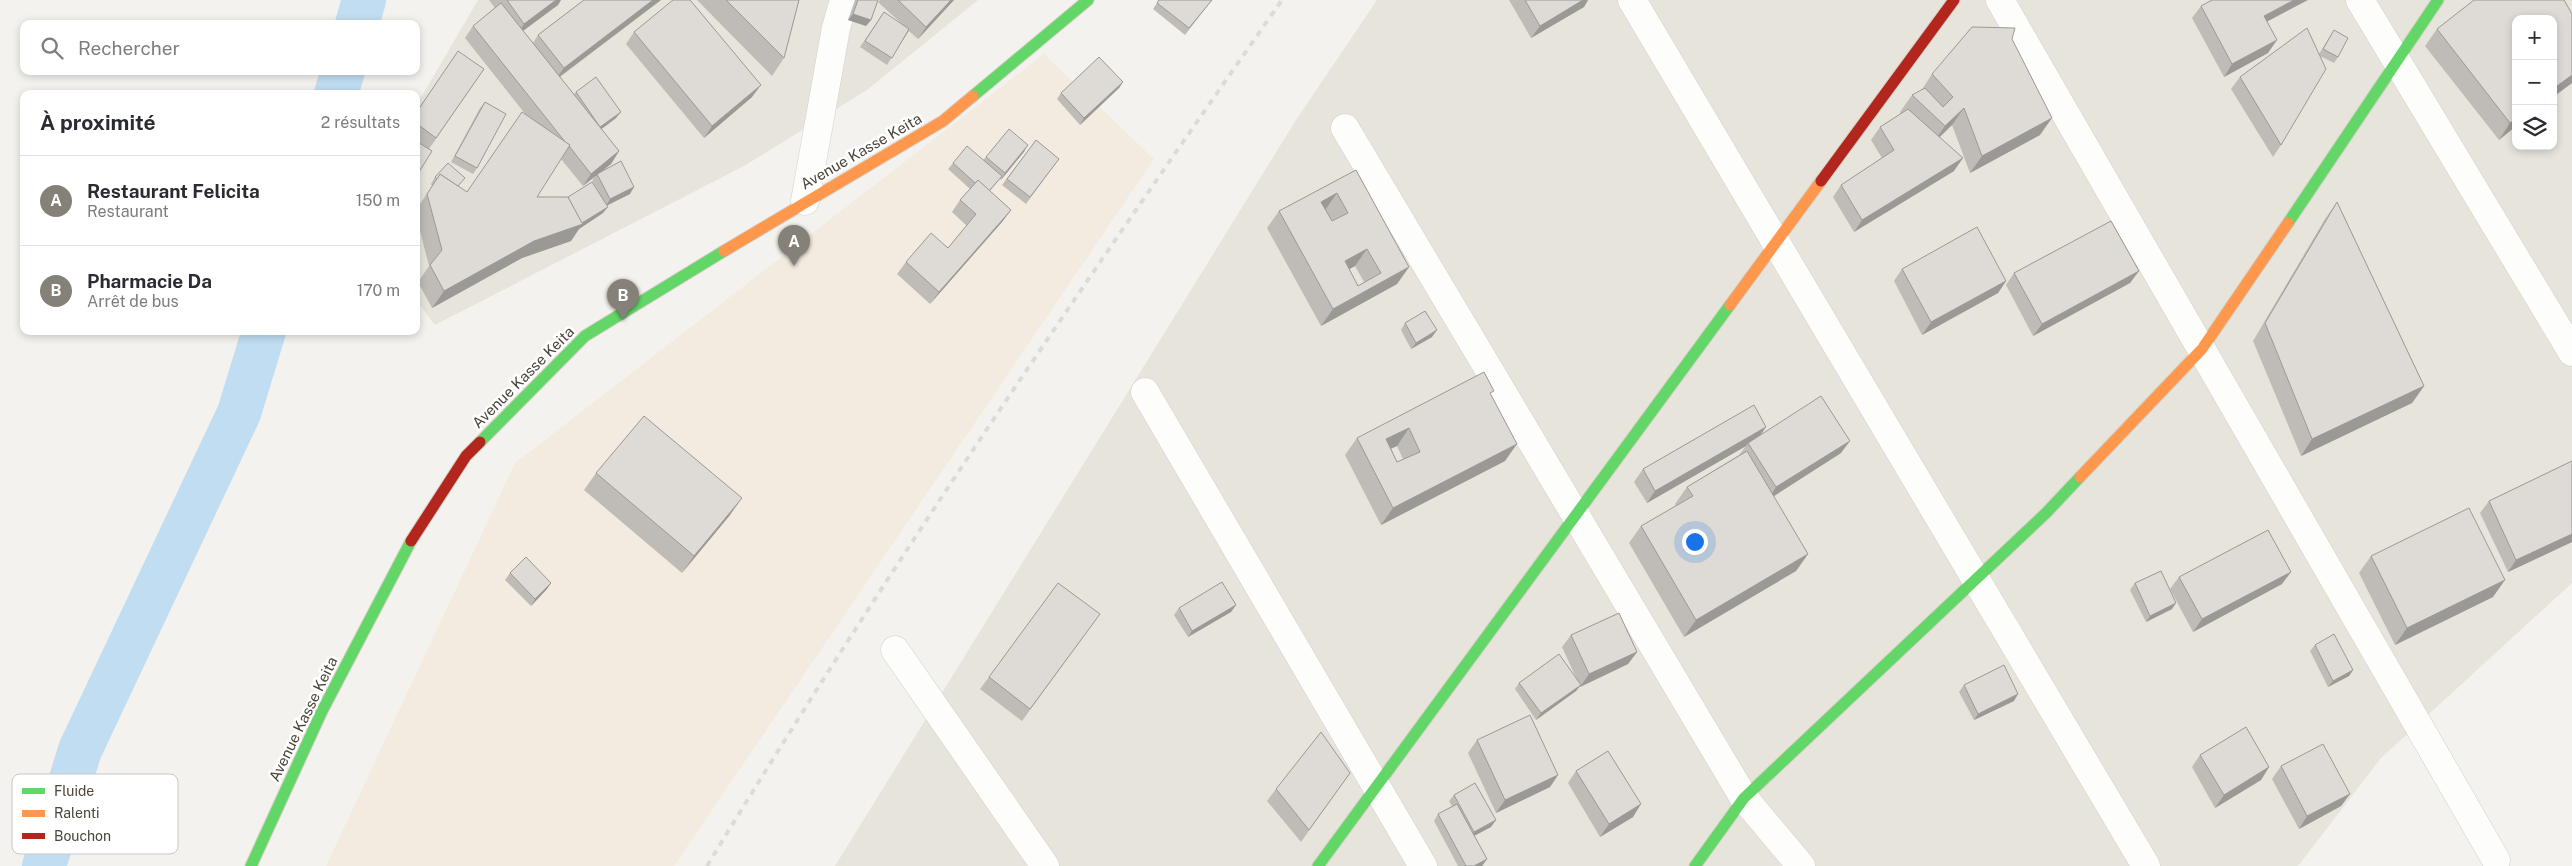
<!DOCTYPE html>
<html lang="fr">
<meta charset="utf-8">
<style>
body{margin:0;font-family:"Public Sans",sans-serif;background:#f7f7f7;color:#2b2b33}
.controls{position:absolute;right:15px;top:15px;display:grid;overflow:hidden;border-radius:10px;box-shadow:0 2px 8px #0003}
.controls button{width:45px;height:45px;display:grid;place-items:center;padding:0;border:0;border-bottom:1px solid #e1e1e2;background:#fff;color:#2b2b33;font:25px sans-serif}
.you{position:absolute;left:1694px;top:541px;width:18px;height:18px;margin:-12px;border:4px solid #fff;border-radius:50%;background:#1a73e8;box-shadow:0 0 0 8px #1a73e833}
.badge{display:grid;place-items:center;width:32px;height:32px;border-radius:50%;background:#868178;color:#fff;font-size:16px;font-weight:700}
.pin{position:absolute;translate:-50% -41px;filter:drop-shadow(0 1px 2px #0008)}
.pin::after{content:'';position:absolute;top:26px;width:18px;height:15px;background:inherit;clip-path:polygon(0 0,100% 0,50% 100%)}
.list{margin:0;padding:0;list-style:none}
h2{display:flex;justify-content:space-between;align-items:center;height:65px;margin:0;padding:0 20px;font-size:21px}
h2 small{font-size:16px;font-weight:400;color:#7c7c81}
.list li{display:grid;grid-template-columns:32px 1fr auto;gap:15px;align-items:center;box-sizing:border-box;height:90px;padding:0 20px;border-top:1px solid #e1e1e2}
.list b{display:block;font-size:19px;white-space:nowrap}
.list p{margin:0;font-size:16px;white-space:nowrap;color:#7c7c81}
.list em{font-size:16px;font-style:normal;color:#7c7c81}
.icon{flex:none;width:28px;height:28px;fill:none;stroke:currentColor;stroke-width:2;stroke-linecap:round;stroke-linejoin:round}
.map{position:relative;flex:none;width:2572px;height:866px;overflow:hidden}
.search{position:absolute;background:#fff;box-shadow:0 2px 8px #0003;left:20px;top:20px;width:400px;height:55px;display:flex;align-items:center;gap:12px;box-sizing:border-box;padding:0 18px;border-radius:10px;color:#7c7c81;font-size:19px}
.panel{position:absolute;background:#fff;box-shadow:0 2px 8px #0003;left:20px;top:90px;width:400px;height:245px;border-radius:10px}
.map>svg:first-child{display:block}
.residential{fill:#e7e4dc;fill-rule:evenodd}
.commercial{fill:#f3ebdf}
.lines{fill:none;stroke-linecap:round;stroke-linejoin:round}
.canal{stroke:#c0ddf1;stroke-width:44}
.street-casing{stroke:#d2d0cb;stroke-width:29}
.fast-casing{stroke:#d3cfc5;stroke-width:13}
.slow-casing{stroke:#d3cfc5;stroke-width:13}
.jam-casing{stroke:#d3cfc5;stroke-width:13}
.street{stroke:#fdfdfc;stroke-width:28}
.fast{stroke:#63d668;stroke-width:11}
.slow{stroke:#ff974d;stroke-width:11}
.jam{stroke:#b3261e;stroke-width:11}
.rail{stroke:#dbdbda;stroke-width:4;stroke-dasharray:6 6;stroke-linecap:butt}
.wall{fill:#bfbcb8;fill-rule:evenodd}
.shaded-wall{fill:#9b9996}
.building{fill:#dedbd6;stroke:#9b9996;fill-rule:evenodd}
.labels{text-anchor:middle;dominant-baseline:central;stroke-width:5;stroke-linejoin:round;paint-order:stroke}
.street-label{font-size:15px;fill:#4b4439;stroke:#fff}
.key{fill:#fff;stroke:#c9c7c4;stroke-width:1}
.key-label{font-size:14px;fill:#4b4439}
</style>
<div class="map">
<svg width="2572" height="866" viewBox="0 0 2572 866">
<rect width="100%" height="100%" fill="#f4f2ee"/>
<g class="residential">
<polygon points="478,0 978,0 867,90 744,166 435,325 416,300 416,106"/>
<path d="M1377 0H2572V583L2381 758 2298 866H835L1296 120ZM2516 19H2553V146H2516Z"/>
</g>
<polygon class="commercial" points="1044,54 1154,159 674,866 326,866 515,463"/>
<g class="lines">
<g class="canal">
<polyline points="357,24 364,0"/>
<polyline points="336,94 343,71"/>
<polyline points="44,866 80,750 239,413 264,331"/>
</g>
<defs>
<g id="street">
<polyline points="1632,0 2146,866"/>
<polyline points="2000,0 2496,860"/>
<polyline points="2360,0 2572,352"/>
<polyline points="1345,128 1744,798 1801,866"/>
<polyline points="805,201 836,28 844,0"/>
<polyline points="1145,392 1423,866"/>
<polyline points="895,650 1045,866"/>
</g>
<g id="fast">
<polyline points="973,96 1088,0"/>
<polyline points="2288,223 2438,0"/>
<polyline points="480,442 585,336 724,251"/>
<polyline points="251,866 322,711 411,541"/>
<polyline points="1318,866 1730,305"/>
<polyline points="1695,866 1744,798 2046,513 2080,477"/>
</g>
<g id="slow">
<polyline points="724,251 943,121 973,96"/>
<polyline points="1730,305 1821,181"/>
<polyline points="2080,477 2202,349 2288,223"/>
</g>
<g id="jam">
<polyline points="1821,181 1954,0"/>
<polyline points="411,541 466,456 480,442"/>
</g>
</defs>
<use href="#street" class="street-casing"/>
<use href="#fast" class="fast-casing"/>
<use href="#slow" class="slow-casing"/>
<use href="#jam" class="jam-casing"/>
<use href="#street" class="street"/>
<use href="#fast" class="fast"/>
<use href="#slow" class="slow"/>
<use href="#jam" class="jam"/>
<path class="rail" d="M707 866C887 570 1083 284 1282 0"/>
</g>
<g class="wall">
<path d="M489 0H561L558 5 523 31 533 43 538 35 584 0H661L560 77 574 94 576 92 616 118 601 129 619 151 611 164 598 174 630 194 607 205 603 213 579 229 571 241 522 258 432 308 418 282 429 266 416 215V210L432 186 431 184 435 177 459 187 467 192 526 115 465 38 473 26 495 8ZM561 159 583 186 596 175 592 181 599 192 568 197H537Z"/>
<polygon points="697,0 799,0 784,58 772,76"/>
<polygon points="855,0 878,0 871,20 866,26 848,20"/>
<polygon points="880,0 954,0 918,39 909,31 887,65 860,47 884,12 903,25 878,2"/>
<polygon points="1159,0 1212,0 1185,35 1153,9"/>
<polygon points="1509,0 1588,0 1584,7 1531,38"/>
<polygon points="2474,0 2564,0 2572,14 2572,83 2553,97 2553,19 2516,19 2516,126 2499,140 2425,46 2437,29"/>
<polygon points="2201,6 2267,22 2268,53 2224,77 2192,18"/>
<polygon points="2334,30 2338,57 2334,63 2320,56 2281,145 2273,157 2231,89 2240,77 2319,54"/>
<polygon points="634,32 752,97 704,138 626,44"/>
<polygon points="2012,39 2040,135 1970,173 1952,125 1939,138 1954,171 1854,232 1833,197 1841,185 1882,158 1871,140 1880,127 1901,114 1900,112 1912,95 1921,91 1932,74"/>
<polygon points="484,69 429,149 416,177 416,112"/>
<polygon points="1123,82 1119,88 1080,125 1057,99 1061,93"/>
<polygon points="485,102 477,168 473,174 451,162 480,108"/>
<polygon points="1036,140 1059,159 1026,204 1002,185"/>
<polygon points="1028,145 1001,180 1000,179 990,191 1011,210 1002,222 930,304 897,274 906,262 948,248 967,226 952,212 960,200 970,189 948,169 953,163 983,160 986,157"/>
<path d="M1356 170 1409 267 1397 284 1321 326 1267 228 1279 211ZM1355 266 1364 282 1358 286 1349 269Z"/>
<polygon points="2337,202 2424,386 2412,403 2301,456 2253,341 2325,219"/>
<polygon points="1902,269 2006,281 1998,293 1922,335 1894,281"/>
<polygon points="2139,271 2130,283 2033,336 2006,285 2014,273"/>
<polygon points="1405,323 1432,337 1411,349 1401,330"/>
<path d="M1491 395 1505 461 1381 525 1345 455 1357 438ZM1397 446 1403 459 1397 462 1391 448Z"/>
<polygon points="1760,435 1841,453 1773,496 1808,554 1796,571 1684,637 1629,543 1641,526 1676,506 1675,504 1687,487 1739,455 1746,446 1647,503 1634,482 1643,469"/>
<polygon points="2572,461 2572,542 2508,572 2480,513 2489,501"/>
<polygon points="596,473 730,515 682,573 584,490"/>
<polygon points="2371,556 2493,597 2395,645 2359,573"/>
<polygon points="510,573 551,583 547,589 531,606 505,580"/>
<polygon points="2179,577 2282,584 2193,632 2170,589"/>
<polygon points="2135,583 2172,609 2146,622 2130,590"/>
<polygon points="1236,605 1231,612 1188,637 1174,615 1179,608"/>
<polygon points="1100,614 1022,721 980,689 989,677"/>
<polygon points="1571,635 1637,652 1628,664 1580,687 1580,686 1576,691 1536,720 1515,689 1519,683 1577,680 1562,647"/>
<polygon points="2315,645 2353,670 2349,676 2328,687 2310,651"/>
<polygon points="1964,685 2014,701 1974,720 1959,692"/>
<polygon points="1477,740 1558,775 1550,787 1496,813 1468,753"/>
<polygon points="2200,755 2269,767 2261,780 2215,808 2192,767"/>
<polygon points="2281,766 2350,794 2341,806 2299,829 2272,779"/>
<polygon points="1576,771 1633,817 1600,837 1568,783"/>
<polygon points="1350,773 1301,842 1267,801 1276,789"/>
<polygon points="1454,795 1491,827 1474,836 1487,859 1482,866 1458,866 1434,821 1438,814 1452,806 1449,801"/>
</g>
<g class="shaded-wall">
<polygon points="556,0 561,0 558,5 516,36 524,24"/>
<polygon points="653,0 661,0 555,80 564,68"/>
<polygon points="951,0 954,0 918,39 926,27"/>
<polygon points="1583,0 1588,0 1584,7 1531,38 1540,26"/>
<polygon points="2294,0 2308,0 2255,28 2264,16"/>
<polygon points="853,14 871,20 866,26 848,20"/>
<polygon points="2277,40 2268,53 2224,77 2232,64"/>
<polygon points="2572,75 2572,83 2553,97 2553,89"/>
<polygon points="1123,82 1119,88 1080,125 1084,118"/>
<polygon points="761,85 752,97 704,138 712,126"/>
<polygon points="1964,108 1952,125 1933,143 1945,126"/>
<polygon points="621,112 616,118 595,134 600,127"/>
<polygon points="2052,118 2040,135 1970,173 1982,156"/>
<polygon points="2516,119 2516,126 2499,140 2510,123"/>
<polygon points="1028,145 1024,152 1001,180 1005,173"/>
<polygon points="619,151 611,164 583,186 591,174"/>
<polygon points="1963,158 1954,171 1854,232 1862,220"/>
<polygon points="634,187 630,194 606,206 610,199"/>
<polygon points="1337,193 1325,210 1321,202"/>
<polygon points="608,207 603,213 579,229 571,241 522,258 432,308 444,291 534,241"/>
<polygon points="1011,210 1002,222 930,304 939,292"/>
<polygon points="1367,249 1355,266 1333,278 1345,261"/>
<polygon points="1409,267 1397,284 1321,326 1333,309"/>
<polygon points="2139,271 2130,283 2033,336 2042,324"/>
<polygon points="2006,281 1998,293 1922,335 1931,322"/>
<polygon points="1437,330 1432,337 1411,349 1416,343"/>
<polygon points="2424,386 2412,403 2301,456 2312,439"/>
<polygon points="1766,427 1758,439 1748,443 1746,446 1647,503 1655,491"/>
<polygon points="1409,428 1397,446 1375,456 1386,439"/>
<polygon points="1850,441 1841,453 1768,500 1776,487"/>
<polygon points="1517,444 1505,461 1381,525 1393,508"/>
<polygon points="742,498 730,515 682,573 694,556"/>
<polygon points="2572,534 2572,542 2508,572 2516,560"/>
<polygon points="1808,554 1796,571 1684,637 1696,620"/>
<polygon points="2291,572 2282,584 2193,632 2202,619"/>
<polygon points="2505,580 2493,597 2395,645 2407,628"/>
<polygon points="551,583 547,589 531,606 535,599"/>
<polygon points="2176,603 2172,609 2146,622 2150,616"/>
<polygon points="1236,605 1231,612 1188,637 1192,631"/>
<polygon points="1637,652 1628,664 1580,687 1589,674"/>
<polygon points="2353,670 2349,676 2328,687 2333,681"/>
<polygon points="1581,685 1576,691 1536,720 1541,713"/>
<polygon points="2018,694 2014,701 1974,720 1978,714"/>
<polygon points="2269,767 2261,780 2215,808 2224,795"/>
<polygon points="1558,775 1550,787 1496,813 1505,800"/>
<polygon points="2350,794 2341,806 2299,829 2307,816"/>
<polygon points="1641,804 1633,817 1600,837 1609,824"/>
<polygon points="1496,820 1491,827 1470,838 1474,832"/>
<polygon points="1487,859 1482,866 1474,866"/>
</g>
<g class="building">
<polygon points="507,0 556,0 524,24"/>
<polygon points="584,0 653,0 564,68 538,35"/>
<polygon points="673,0 690,0 761,85 712,126 634,32"/>
<polygon points="726,0 799,0 784,58"/>
<polygon points="858,0 878,0 871,20 853,14"/>
<polygon points="898,0 951,0 926,27"/>
<polygon points="1159,0 1212,0 1189,28 1157,3"/>
<polygon points="1525,0 1583,0 1540,26"/>
<polygon points="2212,0 2294,0 2264,16 2277,40 2232,64 2201,6"/>
<polygon points="2474,0 2564,0 2572,14 2572,75 2553,89 2553,19 2516,19 2516,119 2510,123 2437,29"/>
<polygon points="501,3 619,151 591,174 569,146 570,145 566,143 473,26"/>
<polygon points="884,12 909,29 892,58 865,41"/>
<polygon points="1972,27 2015,28 2012,39 2052,118 1982,156 1964,108 1945,126 1912,95 1925,88 1943,107 1953,97 1932,74"/>
<polygon points="2307,28 2326,69 2281,145 2240,77"/>
<polygon points="2334,30 2348,38 2338,57 2323,49"/>
<polygon points="458,51 484,69 436,138 416,123 416,113"/>
<polygon points="1099,57 1123,82 1084,118 1061,93"/>
<polygon points="596,77 621,112 600,127 576,92"/>
<polygon points="485,102 506,114 477,168 455,156"/>
<polygon points="1908,109 1963,158 1862,220 1841,185 1894,150 1880,127"/>
<polygon points="522,112 570,145 537,197 568,197 583,224 534,241 444,291 430,265 442,250 427,194 440,174 467,192"/>
<polygon points="1009,129 1028,145 1005,173 986,157"/>
<polygon points="1036,140 1059,159 1030,197 1007,179"/>
<polygon points="416,141 432,151 416,177"/>
<polygon points="967,146 1002,176 989,191 978,180 975,183 953,163"/>
<polygon points="621,161 634,187 610,199 597,174"/>
<polygon points="448,163 465,178 458,186 440,174 437,179 435,177"/>
<path d="M1356 170 1409 267 1333 309 1279 211ZM1337 193 1348 213 1332 221 1321 202ZM1367 249 1381 273 1358 286 1345 261Z"/>
<polygon points="978,180 1011,210 939,292 906,262 931,233 948,248 976,214 960,200"/>
<polygon points="592,182 608,207 582,223 568,197"/>
<polygon points="2337,202 2424,386 2312,439 2265,323"/>
<polygon points="2111,221 2139,271 2042,324 2014,273"/>
<polygon points="1977,227 2006,281 1931,322 1902,269"/>
<polygon points="1425,311 1437,330 1416,343 1405,323"/>
<path d="M1484 372 1494 391 1490 393 1517 444 1393 508 1357 438ZM1409 428 1420 452 1397 462 1386 439Z"/>
<polygon points="1821,396 1850,441 1776,487 1748,443"/>
<polygon points="1754,405 1766,427 1655,491 1643,469"/>
<polygon points="644,416 742,498 694,556 596,473"/>
<polygon points="1747,451 1808,554 1696,620 1641,526 1693,496 1687,487"/>
<polygon points="2572,461 2572,534 2516,560 2489,501"/>
<polygon points="2469,508 2505,580 2407,628 2371,556"/>
<polygon points="2268,530 2291,572 2202,619 2179,577"/>
<polygon points="526,557 551,583 535,599 510,573"/>
<polygon points="2161,571 2176,603 2150,616 2135,583"/>
<polygon points="1222,582 1236,605 1192,631 1179,608"/>
<polygon points="1058,583 1100,614 1030,709 989,677"/>
<polygon points="1619,613 1637,652 1589,674 1571,635"/>
<polygon points="2334,634 2353,670 2333,681 2315,645"/>
<polygon points="1559,654 1581,685 1541,713 1519,683"/>
<polygon points="2004,665 2018,694 1978,714 1964,685"/>
<polygon points="1530,715 1558,775 1505,800 1477,740"/>
<polygon points="2246,727 2269,767 2224,795 2200,755"/>
<polygon points="1321,732 1350,773 1309,830 1276,789"/>
<polygon points="2323,744 2350,794 2307,816 2281,766"/>
<polygon points="1608,751 1641,804 1609,824 1576,771"/>
<polygon points="1475,783 1496,820 1474,832 1454,795"/>
<polygon points="1457,804 1487,859 1474,866 1466,866 1438,814"/>
</g>
<g class="labels">
<g class="street-label">
<text transform="translate(861 151) rotate(-30)">Avenue Kasse Keita</text>
<text transform="translate(523 377) rotate(-45)">Avenue Kasse Keita</text>
<text transform="translate(303 719) rotate(-64)">Avenue Kasse Keita</text>
</g>
</g>
<rect x="12" y="774" width="166" height="80" rx="8" class="key"/>
<rect x="22" y="788" width="23" height="6" fill="#63d668"/>
<rect x="22" y="810" width="23" height="7" fill="#ff974d"/>
<rect x="22" y="833" width="23" height="6" fill="#b3261e"/>
<g class="key-label">
<text x="54" y="796">Fluide</text>
<text x="54" y="818">Ralenti</text>
<text x="54" y="841">Bouchon</text>
</g>
</svg>
<div class="controls">
<button>+</button>
<button>−</button>
<button><svg class="icon" aria-label="layers" viewBox="0 0 24 24"><path d="M12 4l9 5-9 5-9-5zM3 14l9 5 9-5"/></svg></button>
</div>
<div class="you"></div>
<div class="pin badge" style="left:794px;top:266px">A</div>
<div class="pin badge" style="left:623px;top:320px">B</div>
<div class="search"><svg class="icon" aria-label="search" viewBox="0 0 24 24"><circle cx="10" cy="10" r="6"/><path d="M15 15l6 6"/></svg>Rechercher</div>
<section class="panel">
<h2>À proximité<small>2 résultats</small></h2>
<ul class="list">
<li><span class="badge">A</span><div><b>Restaurant Felicita</b><p>Restaurant</p></div><em>150 m</em></li>
<li><span class="badge">B</span><div><b>Pharmacie Da</b><p>Arrêt de bus</p></div><em>170 m</em></li>
</ul>
</section>
</div>
